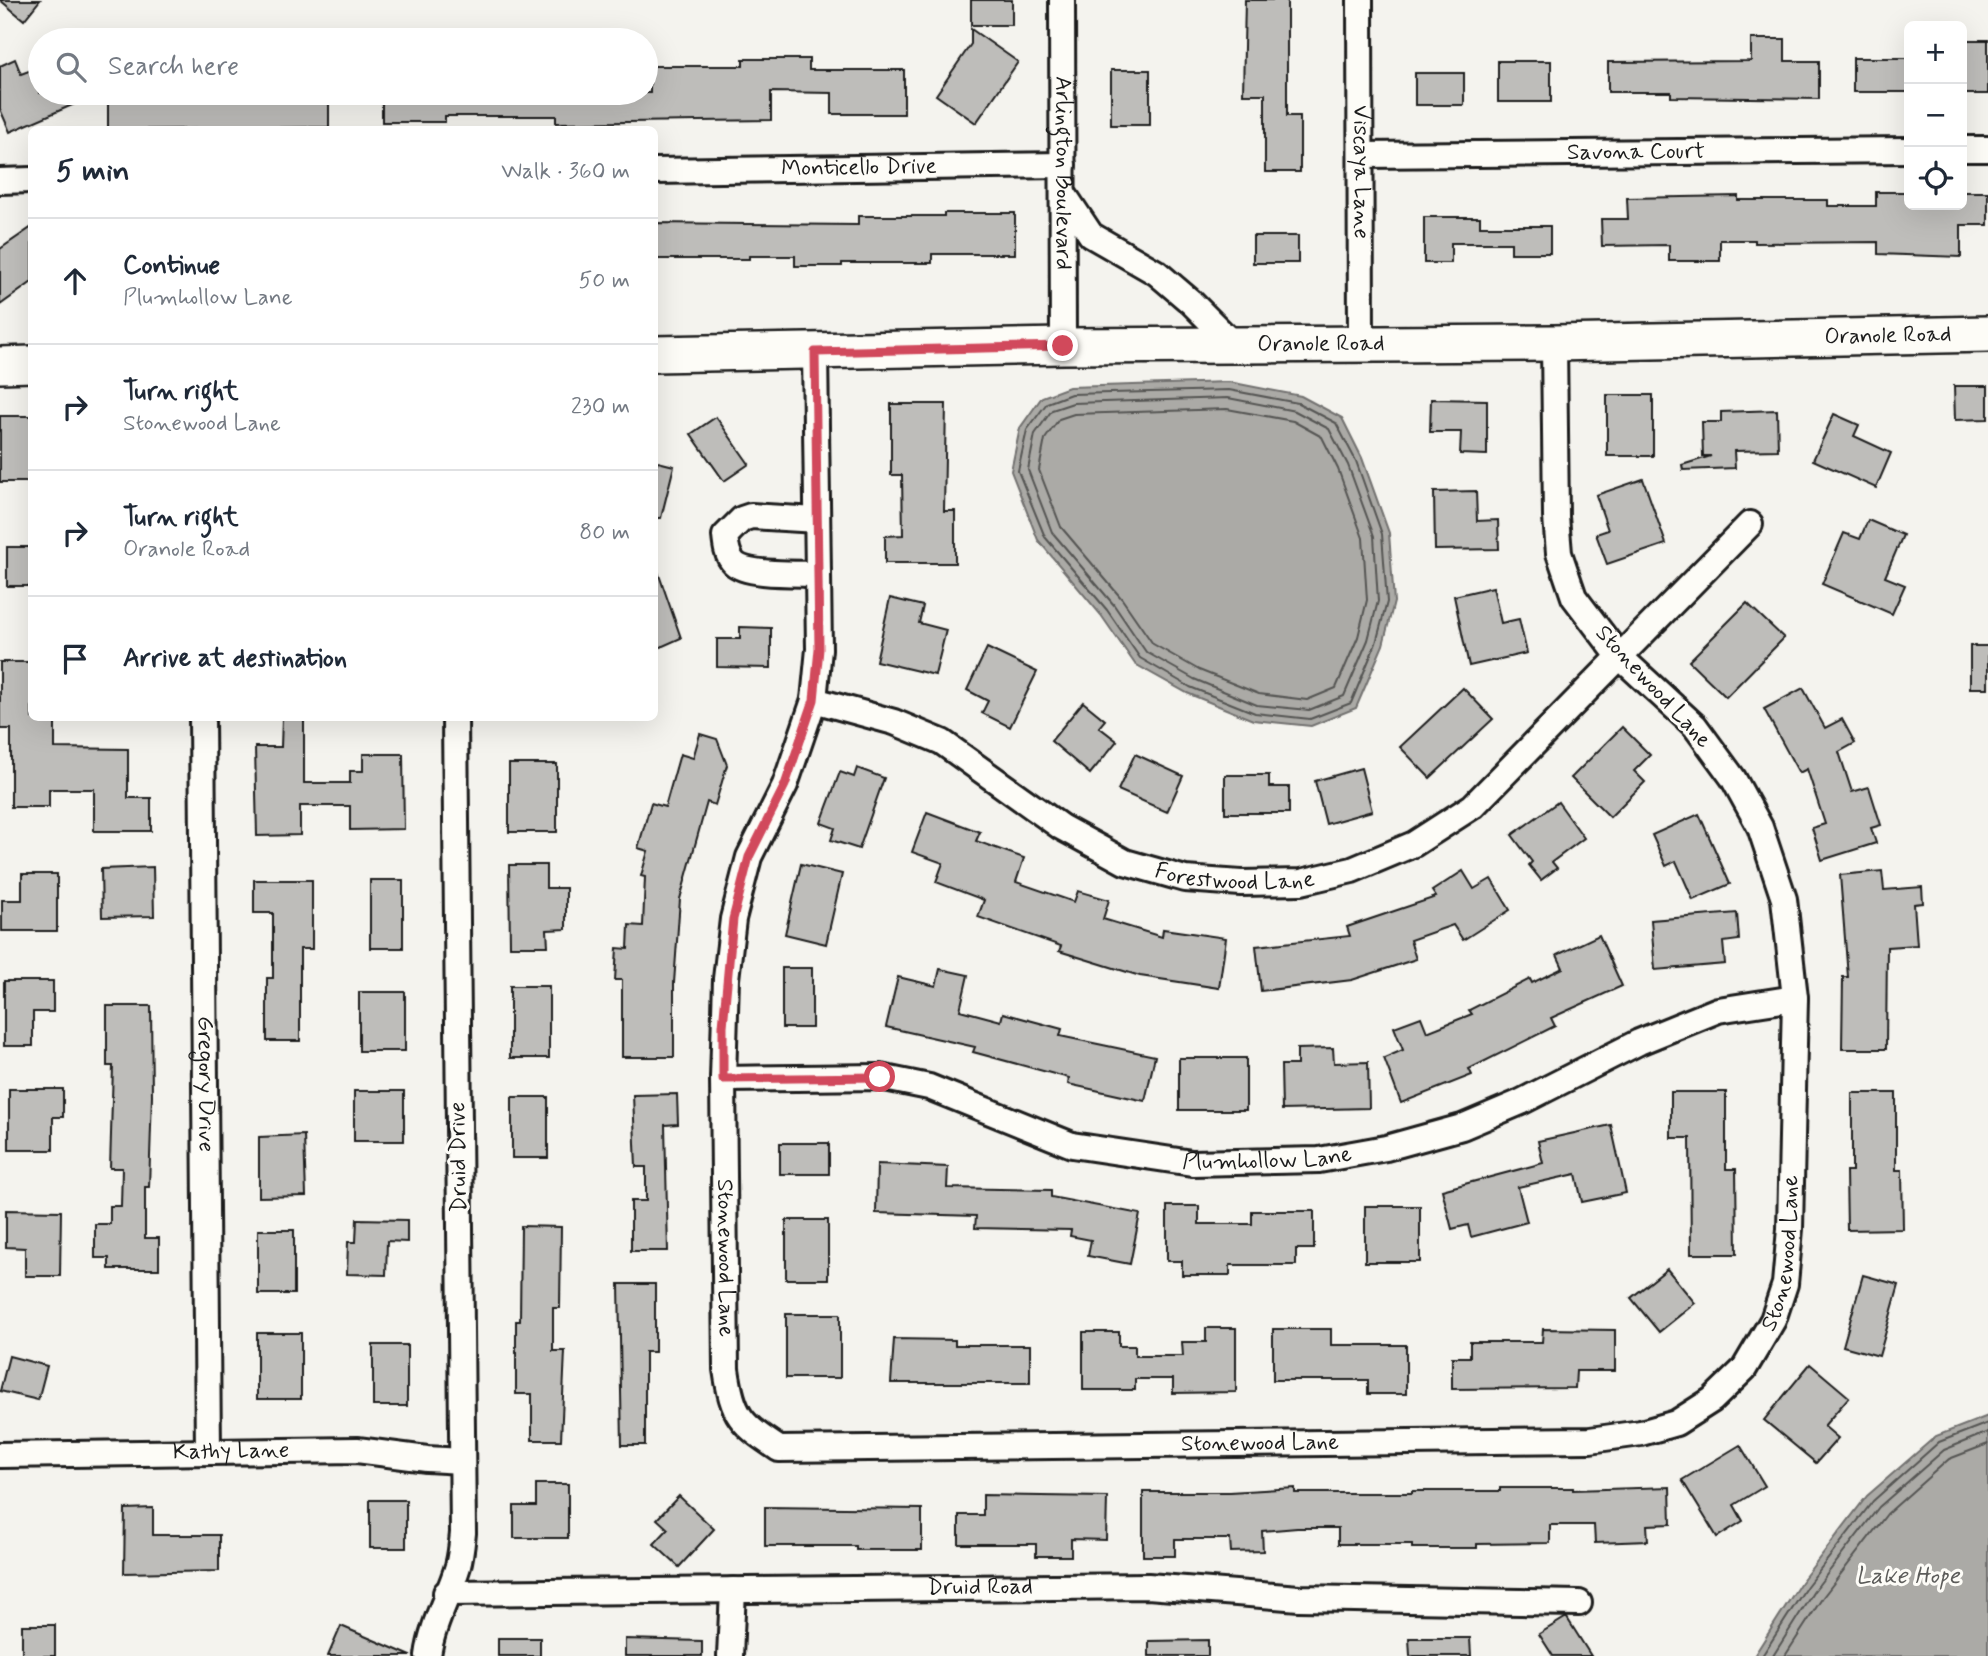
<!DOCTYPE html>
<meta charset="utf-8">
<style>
body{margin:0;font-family:Mynerve,sans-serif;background:#f2f2f3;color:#1f2937}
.controls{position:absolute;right:21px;top:21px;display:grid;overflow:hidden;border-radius:10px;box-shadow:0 7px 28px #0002}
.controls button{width:63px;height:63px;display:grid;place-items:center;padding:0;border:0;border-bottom:2px solid #e0e1e3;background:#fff;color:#1f2937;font:35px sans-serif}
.stop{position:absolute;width:21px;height:21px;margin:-16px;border:5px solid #d1495b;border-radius:50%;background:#fff}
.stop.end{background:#d1495b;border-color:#fff;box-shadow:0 2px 7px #0008}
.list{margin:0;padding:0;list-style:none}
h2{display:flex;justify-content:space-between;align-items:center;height:91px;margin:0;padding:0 28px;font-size:30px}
h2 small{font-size:23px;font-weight:400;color:#747a83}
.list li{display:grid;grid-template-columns:46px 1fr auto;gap:21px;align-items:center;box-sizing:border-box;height:126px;padding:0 28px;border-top:2px solid #e0e1e3}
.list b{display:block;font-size:26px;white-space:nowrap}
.list p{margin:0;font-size:23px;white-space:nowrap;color:#747a83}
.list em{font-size:23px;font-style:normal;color:#747a83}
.icon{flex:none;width:38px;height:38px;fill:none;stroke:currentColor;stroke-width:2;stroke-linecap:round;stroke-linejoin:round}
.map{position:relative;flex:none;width:1988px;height:1656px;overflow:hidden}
.search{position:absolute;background:#fff;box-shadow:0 7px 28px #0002;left:28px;top:28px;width:630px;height:77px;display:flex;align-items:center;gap:18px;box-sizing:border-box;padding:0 24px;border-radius:38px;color:#747a83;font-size:26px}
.panel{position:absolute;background:#fff;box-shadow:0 7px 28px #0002;left:28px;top:126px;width:630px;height:595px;border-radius:10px}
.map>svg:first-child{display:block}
.water{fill:#abaaa6;stroke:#72716f;stroke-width:2}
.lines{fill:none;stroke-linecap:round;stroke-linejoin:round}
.shore{stroke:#555553;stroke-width:2}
.building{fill:#bebdba;stroke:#1c1c1c;stroke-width:2}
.street-casing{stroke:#1c1c1c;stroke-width:30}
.secondary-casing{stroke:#1c1c1c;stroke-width:40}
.street{stroke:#fdfcf7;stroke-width:24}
.secondary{stroke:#fdfcf7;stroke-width:35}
.route{stroke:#d1495b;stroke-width:9}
.labels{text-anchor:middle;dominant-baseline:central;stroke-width:6;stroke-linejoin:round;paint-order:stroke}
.street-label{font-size:23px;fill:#1c1c1c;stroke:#fdfcf7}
.water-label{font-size:24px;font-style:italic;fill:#5c5c5a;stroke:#fdfcf7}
</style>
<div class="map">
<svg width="1988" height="1656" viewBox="0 0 1988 1656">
<rect width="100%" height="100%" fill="#f4f3ee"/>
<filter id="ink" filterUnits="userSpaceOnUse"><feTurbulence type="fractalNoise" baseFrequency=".0143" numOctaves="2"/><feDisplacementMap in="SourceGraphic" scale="14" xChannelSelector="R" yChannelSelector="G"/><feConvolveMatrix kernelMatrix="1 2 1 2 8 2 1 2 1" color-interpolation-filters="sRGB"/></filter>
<g filter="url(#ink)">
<g class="water">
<polygon points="1229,382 1301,396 1342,418 1362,458 1389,533 1394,602 1383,645 1356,708 1311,726 1253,720 1187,693 1135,664 1101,615 1038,540 1011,471 1020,428 1042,397 1069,387"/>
<polygon points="1988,1416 1988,1656 1754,1656 1801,1582 1867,1496 1936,1436"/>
</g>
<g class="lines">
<g class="shore">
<polygon points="1229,390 1298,403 1336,423 1356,461 1382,534 1387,602 1376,643 1351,703 1310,719 1255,713 1190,687 1140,658 1107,610 1045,537 1018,471 1027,430 1047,403 1071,394"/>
<polygon points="1228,398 1295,411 1329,429 1348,465 1374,536 1378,601 1368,640 1344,696 1309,710 1257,705 1194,679 1146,652 1114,605 1052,532 1028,470 1035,434 1052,410 1073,403"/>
<polygon points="1227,409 1293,421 1322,437 1338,469 1363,538 1367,600 1358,637 1336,688 1307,700 1259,694 1199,670 1153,644 1122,599 1061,527 1039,470 1045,439 1059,419 1074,414"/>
<polyline points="1762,1656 1807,1586 1873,1501 1939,1442 1988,1423"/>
<polyline points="1773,1656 1814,1591 1879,1507 1944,1450 1988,1432"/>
<polyline points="1785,1656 1823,1597 1887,1514 1949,1459 1988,1444"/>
</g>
</g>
<g class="building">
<polygon points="0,0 40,0 24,20"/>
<rect x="971" y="0" width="41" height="25"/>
<polygon points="1245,0 1287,0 1287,116 1300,116 1300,172 1265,172 1265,94 1243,94"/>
<polygon points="971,29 1018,62 976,123 936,95 971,44"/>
<polygon points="1751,39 1785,39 1785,61 1819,61 1819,99 1671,97 1671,92 1608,92 1608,62 1751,61"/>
<rect x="1962" y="40" width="26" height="54"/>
<rect x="1853" y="58" width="56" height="34"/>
<polygon points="15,59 21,74 34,69 40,84 40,93 100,93 10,132 0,109 0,66"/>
<polygon points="743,59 809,59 809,70 904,70 904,114 832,114 832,93 771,92 771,120 556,123 556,116 445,116 445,122 382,122 382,93 650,93 650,66 743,66"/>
<rect x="1498" y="61" width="53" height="41"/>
<rect x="1111" y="70" width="39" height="55"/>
<rect x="1415" y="73" width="49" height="32"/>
<polygon points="108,93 329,93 329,127 108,130"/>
<polygon points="1876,192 1909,192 1909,205 1962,205 1962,192 1988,192 1988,225 1961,225 1961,257 1878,254 1878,242 1755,243 1755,240 1720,240 1720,261 1669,261 1669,245 1602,246 1601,219 1628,219 1627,198 1738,196 1738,200 1828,200 1828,206 1876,206"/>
<polygon points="944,213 1015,213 1015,254 932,254 932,263 842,263 842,266 795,266 795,256 749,256 749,259 654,259 654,223 858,225 858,216 944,216"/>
<polygon points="1424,217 1480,217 1480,226 1550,226 1550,253 1511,253 1511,243 1451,243 1451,263 1424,263"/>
<polygon points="32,227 32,282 0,305 0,249"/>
<rect x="1253" y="236" width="45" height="27"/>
<polygon points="1954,386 1988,386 1988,419 1955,420"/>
<rect x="1607" y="395" width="46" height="61"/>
<polygon points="1431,399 1487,400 1487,455 1460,454 1461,432 1430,432"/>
<polygon points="891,404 946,404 944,511 955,511 955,563 885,563 885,536 903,535 902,475 891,475"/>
<polygon points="1777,410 1778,450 1734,451 1735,468 1683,470 1682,465 1711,456 1703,456 1702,422 1721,422 1721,412"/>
<polygon points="1834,414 1859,425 1854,436 1891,453 1876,488 1813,460"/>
<polygon points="0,416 32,416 29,482 0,482"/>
<polygon points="716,417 749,464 724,481 691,434"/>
<polygon points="654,461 674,466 661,518 654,518"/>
<polygon points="1643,479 1666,544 1607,564 1596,534 1608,530 1596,495"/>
<polygon points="1476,491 1477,521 1498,520 1499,549 1435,550 1434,492"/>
<polygon points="1868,520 1903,535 1885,577 1905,585 1892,614 1822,584 1844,533 1860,539"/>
<rect x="7" y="547" width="25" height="39"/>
<polygon points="657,569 681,638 654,650 654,570"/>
<polygon points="1493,587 1501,623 1519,619 1527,653 1469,666 1454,596"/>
<polygon points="890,598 923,606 919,623 946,630 935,675 876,661"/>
<polygon points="1747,603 1784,638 1726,697 1689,661"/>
<polygon points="740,627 771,628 771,668 717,667 717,639 740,639"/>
<rect x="1970" y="646" width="18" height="42"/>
<polygon points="987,648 1037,672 1010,727 982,713 988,701 967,690"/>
<polygon points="0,662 32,662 32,718 55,718 55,748 128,749 128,798 151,798 151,831 94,831 94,789 49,789 49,807 11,807 11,729 0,729"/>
<polygon points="1463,688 1493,719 1430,778 1400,747"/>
<polygon points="1803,688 1825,728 1842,719 1855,743 1839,752 1852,792 1869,787 1881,825 1871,828 1876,843 1822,860 1812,828 1825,824 1807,769 1799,773 1764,709"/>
<polygon points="1083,702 1105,720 1099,727 1117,741 1090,774 1051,741"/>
<polygon points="282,718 304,718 304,783 350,783 350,771 363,771 363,754 403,754 404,829 350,830 350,806 300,806 300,835 257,836 255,747 281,747"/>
<polygon points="1622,727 1650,755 1634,771 1645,782 1610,817 1571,778"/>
<polygon points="700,734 717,739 727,765 715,805 707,802 680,899 674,983 674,1057 622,1057 622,980 615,980 617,948 628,949 629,925 643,926 645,877 641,876 648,851 638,848 651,803 665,807 680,754 693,758"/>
<polygon points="1135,754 1183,776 1167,812 1118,790"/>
<rect x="509" y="764" width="48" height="68"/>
<polygon points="857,768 884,778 859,849 831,840 835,828 821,823 840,772 854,777"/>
<polygon points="1361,768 1372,811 1326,824 1315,781"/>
<polygon points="1225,775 1269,775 1269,787 1289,787 1289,813 1225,813"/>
<polygon points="1558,802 1584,838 1552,862 1557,868 1541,880 1529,865 1532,862 1512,835"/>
<polygon points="927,812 980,832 976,841 1024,858 1016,882 1074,902 1078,891 1109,900 1103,919 1162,937 1163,929 1226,938 1219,988 1140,976 1059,951 1061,946 978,917 984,900 936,882 943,863 912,852"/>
<polygon points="1699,814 1730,884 1693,900 1676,861 1666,866 1652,835"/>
<polygon points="801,864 842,874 826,944 785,934"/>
<polygon points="509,865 546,865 546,888 566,888 566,929 547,930 548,946 510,946"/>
<polygon points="153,867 154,916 102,917 101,869"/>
<polygon points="1463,871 1474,889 1491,879 1510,910 1463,940 1453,925 1410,940 1416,959 1352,980 1261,991 1256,946 1350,936 1347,927 1436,897 1432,891"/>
<polygon points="1882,871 1884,890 1922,887 1923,903 1914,904 1917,945 1887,947 1886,1049 1842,1049 1843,977 1848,977 1840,875"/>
<polygon points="22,874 57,874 57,931 2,931 2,900 22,900"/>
<polygon points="254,880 312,880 312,949 300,949 300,1041 267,1041 267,978 273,978 273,913 254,913"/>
<rect x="370" y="880" width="33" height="68"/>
<polygon points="1737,913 1739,940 1723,942 1725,964 1655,970 1651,920"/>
<polygon points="1599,935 1622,986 1551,1018 1555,1026 1469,1069 1472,1075 1401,1103 1384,1058 1403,1050 1394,1027 1421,1017 1427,1032 1472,1014 1469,1010 1530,979 1532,983 1563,968 1557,955"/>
<rect x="782" y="968" width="30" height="60"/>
<polygon points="940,969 968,975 960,1010 1001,1021 1003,1013 1062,1029 1060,1036 1155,1056 1145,1101 1068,1084 1069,1078 973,1052 975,1047 886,1027 898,977 936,986"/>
<polygon points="4,981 53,981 53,1012 33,1012 33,1046 4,1046"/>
<rect x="510" y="986" width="39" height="72"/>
<rect x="359" y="992" width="46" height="59"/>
<polygon points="107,1006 151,1006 152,1096 149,1187 145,1187 145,1238 159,1238 159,1269 109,1269 109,1258 95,1258 95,1224 110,1224 110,1206 121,1206 122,1168 110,1168 113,1066 107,1066"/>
<polygon points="1333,1048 1334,1063 1368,1062 1369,1108 1282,1110 1281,1065 1297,1065 1297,1049"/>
<rect x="1179" y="1058" width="67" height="52"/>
<polygon points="9,1089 63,1089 63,1117 53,1117 53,1150 9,1150"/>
<rect x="354" y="1091" width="50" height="50"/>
<polygon points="1671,1092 1726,1092 1726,1169 1736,1169 1737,1254 1691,1254 1690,1138 1671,1138"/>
<polygon points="1852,1093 1896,1093 1896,1170 1902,1170 1903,1229 1847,1230 1846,1171 1852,1171"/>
<polygon points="677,1094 678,1124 665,1125 668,1251 631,1251 631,1201 646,1201 646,1167 636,1167 633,1095"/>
<rect x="512" y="1097" width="36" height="61"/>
<polygon points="1611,1125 1626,1193 1582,1202 1576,1174 1518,1187 1527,1222 1471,1237 1468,1225 1452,1229 1442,1190 1543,1163 1538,1141"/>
<polygon points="304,1135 306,1196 259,1197 259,1137"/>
<rect x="780" y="1143" width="49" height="31"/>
<polygon points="877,1164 948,1167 947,1188 1051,1190 1051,1197 1140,1214 1130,1264 1088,1256 1091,1240 1070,1236 1071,1230 975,1228 976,1216 876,1213"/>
<polygon points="1167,1206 1199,1206 1199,1224 1252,1224 1252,1211 1314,1211 1314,1249 1296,1249 1296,1265 1230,1265 1230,1275 1182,1275 1182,1261 1167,1261"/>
<rect x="1365" y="1206" width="55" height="56"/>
<polygon points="6,1210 61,1211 60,1276 25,1276 25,1248 6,1247"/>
<polygon points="357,1219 407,1220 407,1242 387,1241 386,1275 347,1274 348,1242 356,1242"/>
<rect x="786" y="1220" width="42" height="59"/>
<polygon points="521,1226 561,1227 560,1308 553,1308 553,1351 565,1351 561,1440 532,1440 532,1394 516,1394 516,1321 520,1321"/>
<rect x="258" y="1230" width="36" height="64"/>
<polygon points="1667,1269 1695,1303 1659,1332 1631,1298"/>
<polygon points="1863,1275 1899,1285 1879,1356 1843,1346"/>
<polygon points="619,1284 655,1284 655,1352 645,1352 645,1445 622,1445"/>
<rect x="786" y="1314" width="54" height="64"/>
<polygon points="1206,1328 1236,1328 1236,1392 1173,1393 1173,1379 1135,1379 1135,1390 1083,1390 1083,1332 1119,1332 1119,1346 1135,1346 1135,1356 1183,1356 1182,1342 1206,1342"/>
<polygon points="1273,1329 1331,1329 1331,1345 1406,1345 1406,1394 1368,1394 1368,1380 1273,1380"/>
<polygon points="1543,1329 1615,1330 1615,1371 1576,1371 1575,1388 1452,1389 1452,1357 1470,1357 1470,1342 1542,1342"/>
<rect x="257" y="1333" width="44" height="66"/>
<polygon points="894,1339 955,1340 955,1345 1030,1345 1030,1383 891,1383"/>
<rect x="373" y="1345" width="34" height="61"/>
<polygon points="9,1356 47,1366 38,1400 0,1391"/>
<polygon points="1810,1364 1849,1397 1824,1426 1838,1438 1816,1463 1764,1420"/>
<polygon points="1740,1445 1765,1486 1734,1505 1743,1521 1717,1537 1682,1480"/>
<polygon points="536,1484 568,1484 568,1538 514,1538 514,1506 536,1506"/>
<polygon points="1670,1487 1671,1524 1647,1525 1648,1541 1595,1543 1594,1525 1550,1525 1550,1543 1477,1544 1477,1548 1412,1548 1412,1544 1338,1544 1338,1528 1297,1528 1262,1531 1263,1551 1231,1552 1230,1539 1175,1539 1175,1556 1143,1556 1143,1492 1229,1492 1295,1488 1295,1493 1412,1493 1412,1491 1500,1491 1500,1488 1573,1488 1573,1490"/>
<polygon points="983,1495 1107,1497 1106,1540 1071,1539 1071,1556 1036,1556 1036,1544 959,1544 959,1515 983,1515"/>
<polygon points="679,1496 714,1529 679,1567 654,1544 668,1529 657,1519"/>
<rect x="370" y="1500" width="36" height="48"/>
<polygon points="765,1507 922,1509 922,1550 856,1550 856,1546 765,1546"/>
<polygon points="153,1508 153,1535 219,1535 219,1571 124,1573 125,1509"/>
<polygon points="1565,1618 1567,1618 1591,1656 1553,1656 1539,1634"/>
<rect x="22" y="1625" width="33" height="31"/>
<polygon points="341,1626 411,1656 328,1656"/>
<rect x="498" y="1638" width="42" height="18"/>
<polygon points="1409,1638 1470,1638 1471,1656 1410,1656"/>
<polygon points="625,1639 702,1641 702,1656 625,1656"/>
<polygon points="1208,1640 1208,1656 1149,1656 1149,1641"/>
</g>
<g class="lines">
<defs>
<g id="street">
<path id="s1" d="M1062 0 1063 346"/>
<path id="s2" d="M1360 0 1361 343"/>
<polyline points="1962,149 1988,149"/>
<path id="s3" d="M1361 155 1909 150"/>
<path id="s4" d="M654 171 1063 165"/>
<polyline points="0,181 32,180"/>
<polyline points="1063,193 1091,235 1157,273 1191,302 1234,345"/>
<path id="s5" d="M815 352 819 649 814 700 785 785 749 857 733 919 726 979 723 1079 726 1369C733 1417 740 1423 779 1449L1590 1440 1641 1433 1676 1423 1712 1400 1744 1369 1773 1320 1785 1284 1790 1229 1795 998 1784 899 1760 827 1733 778 1695 726 1619 656 1574 597 1559 553 1556 517 1554 343"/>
<path d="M817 520 751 516 742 519 725 536C726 546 727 556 734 563 747 576 799 573 818 574"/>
<path id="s6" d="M814 700 894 722 942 742 1061 827 1125 862 1185 879 1241 883 1301 882 1352 870 1414 844 1473 806 1750 524"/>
<path id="s7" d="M202 718 208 1452"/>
<path id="s8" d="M723 1079 880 1077 929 1087 1072 1145 1192 1163 1319 1160 1386 1148 1462 1127 1521 1102 1639 1042 1718 1010 1795 998"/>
<path id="s9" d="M0 1455 357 1450 427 1459 462 1461"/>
<path id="s10" d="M446 1593 1148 1586 1299 1598 1579 1603"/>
<path d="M428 1656C432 1624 449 1596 458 1566 461 1555 462 1543 463 1533L455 718"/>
<polyline points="730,1656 733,1590"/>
</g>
<g id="secondary">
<path id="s11" d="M654 354 1063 346 1554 343 1988 334"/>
<polyline points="0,365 32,364"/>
</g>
</defs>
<use href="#street" class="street-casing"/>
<use href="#secondary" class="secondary-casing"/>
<use href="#street" class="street"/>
<use href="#secondary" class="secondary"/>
</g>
</g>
<g class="lines" filter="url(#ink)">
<polyline class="route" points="880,1077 723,1079 723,1026 733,919 749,857 785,785 814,700 819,649 815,352 1063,346"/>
</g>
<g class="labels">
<g class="street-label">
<text stroke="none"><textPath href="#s3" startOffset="275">Savona Court</textPath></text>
<text stroke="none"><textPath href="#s4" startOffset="205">Monticello Drive</textPath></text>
<text stroke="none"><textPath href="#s2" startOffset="172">Viscaya Lane</textPath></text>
<text stroke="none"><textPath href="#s1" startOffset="173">Arlington Boulevard</textPath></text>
<text stroke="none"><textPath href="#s11" startOffset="1234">Oranole Road</textPath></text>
<text stroke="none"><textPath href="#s11" startOffset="667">Oranole Road</textPath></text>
<text transform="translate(1653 687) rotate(47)">Stonewood Lane</text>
<text stroke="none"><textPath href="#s6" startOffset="466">Forestwood Lane</textPath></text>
<text stroke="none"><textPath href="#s7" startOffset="366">Gregory Drive</textPath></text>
<text stroke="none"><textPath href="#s8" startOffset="558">Plumhollow Lane</textPath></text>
<text transform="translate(459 1157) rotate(-91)">Druid Drive</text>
<text stroke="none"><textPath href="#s5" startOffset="2245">Stonewood Lane</textPath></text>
<text stroke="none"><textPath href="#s5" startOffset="922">Stonewood Lane</textPath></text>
<text stroke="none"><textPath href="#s5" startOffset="1615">Stonewood Lane</textPath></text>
<text stroke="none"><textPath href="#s9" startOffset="231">Kathy Lane</textPath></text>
<text stroke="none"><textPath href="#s10" startOffset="534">Druid Road</textPath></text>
</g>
<g class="water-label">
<text x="1908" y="1576">Lake Hope</text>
</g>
</g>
</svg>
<div class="controls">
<button>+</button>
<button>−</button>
<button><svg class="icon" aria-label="locate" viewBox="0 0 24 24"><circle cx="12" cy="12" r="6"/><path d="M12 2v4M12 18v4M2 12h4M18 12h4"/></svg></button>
</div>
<div class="stop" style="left:880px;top:1077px"></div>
<div class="stop end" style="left:1063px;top:346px"></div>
<div class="search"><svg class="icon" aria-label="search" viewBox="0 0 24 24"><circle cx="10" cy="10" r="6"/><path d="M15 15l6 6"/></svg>Search here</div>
<section class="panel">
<h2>5 min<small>Walk · 360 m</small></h2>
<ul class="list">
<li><svg class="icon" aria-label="ahead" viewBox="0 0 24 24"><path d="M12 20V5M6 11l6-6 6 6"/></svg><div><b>Continue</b><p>Plumhollow Lane</p></div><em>50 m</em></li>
<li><svg class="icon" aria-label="right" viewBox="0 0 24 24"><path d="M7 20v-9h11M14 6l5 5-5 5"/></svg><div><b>Turn right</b><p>Stonewood Lane</p></div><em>230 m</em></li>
<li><svg class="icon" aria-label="right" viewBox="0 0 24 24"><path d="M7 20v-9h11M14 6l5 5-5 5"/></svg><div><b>Turn right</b><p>Oranole Road</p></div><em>80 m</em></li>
<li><svg class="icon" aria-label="arrive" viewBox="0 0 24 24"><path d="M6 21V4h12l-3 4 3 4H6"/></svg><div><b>Arrive at destination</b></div></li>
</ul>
</section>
</div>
